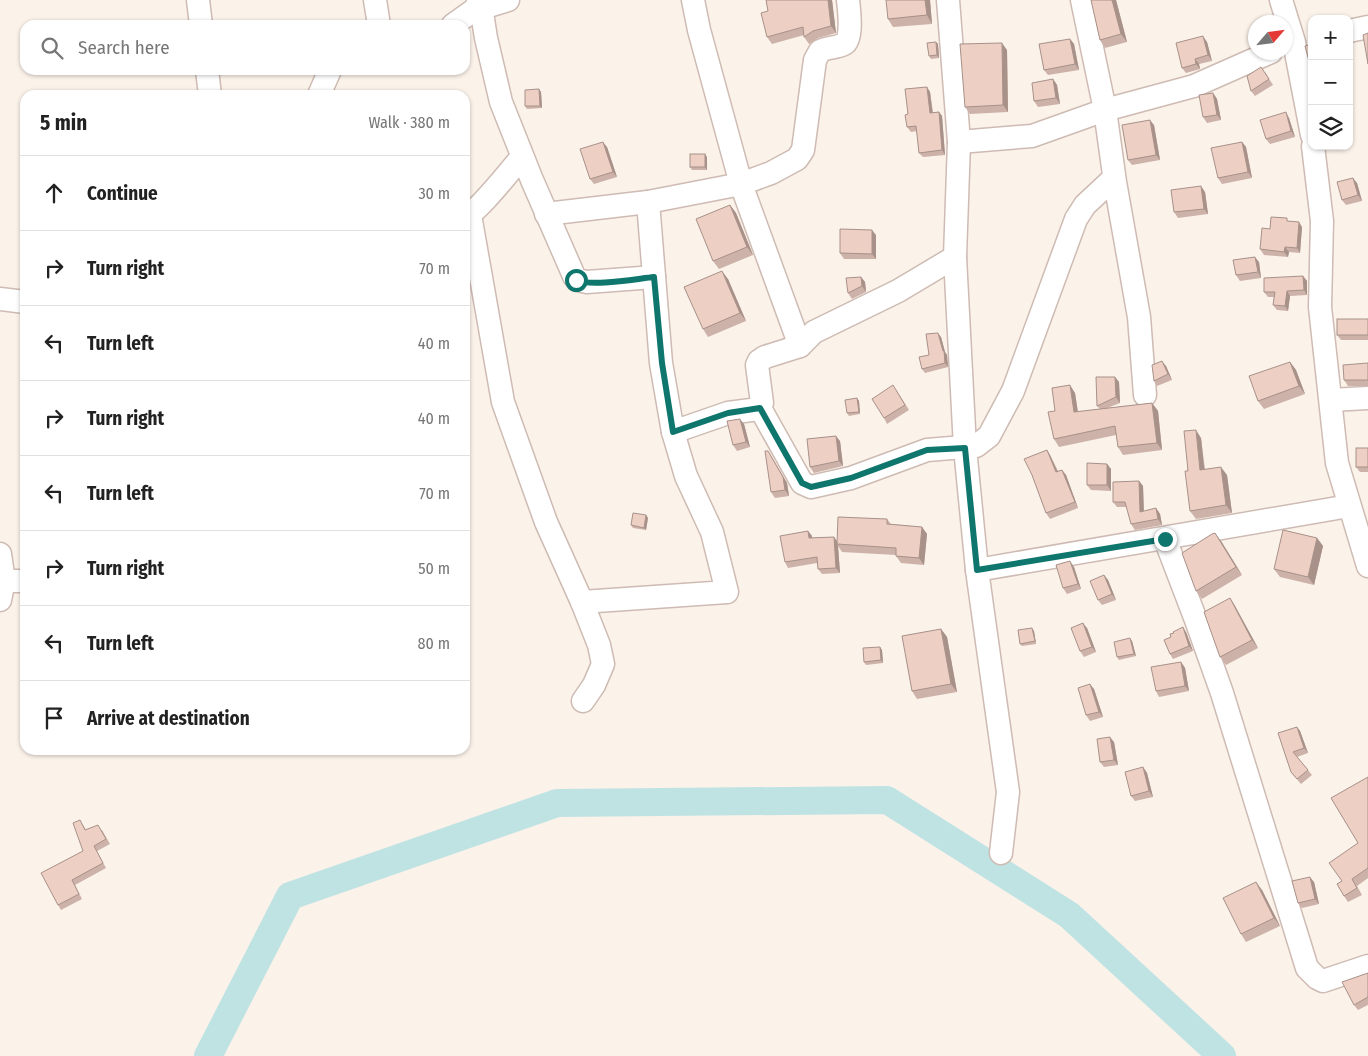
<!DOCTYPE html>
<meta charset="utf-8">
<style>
body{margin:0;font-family:"Fira Sans Condensed",sans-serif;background:#f6f6f6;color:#222}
.controls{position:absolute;right:15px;top:15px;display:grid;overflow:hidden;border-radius:10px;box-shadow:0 1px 4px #0004}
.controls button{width:45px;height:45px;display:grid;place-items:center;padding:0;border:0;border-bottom:1px solid #e0e0e0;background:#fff;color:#222;font:25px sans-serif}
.compass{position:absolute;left:1248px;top:15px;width:45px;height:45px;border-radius:50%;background:#fff;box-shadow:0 1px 4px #0004;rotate:62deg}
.stop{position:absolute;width:15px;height:15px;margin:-11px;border:4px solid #0f766e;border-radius:50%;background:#fff}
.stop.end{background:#0f766e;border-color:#fff;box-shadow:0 1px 5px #0008}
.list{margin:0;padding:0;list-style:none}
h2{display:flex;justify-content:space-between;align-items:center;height:65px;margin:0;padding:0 20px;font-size:21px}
h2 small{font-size:16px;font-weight:400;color:#767676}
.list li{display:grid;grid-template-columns:32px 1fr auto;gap:15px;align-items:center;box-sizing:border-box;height:75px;padding:0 20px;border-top:1px solid #e0e0e0}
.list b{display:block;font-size:19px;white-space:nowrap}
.list em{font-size:16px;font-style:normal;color:#767676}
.icon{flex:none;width:28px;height:28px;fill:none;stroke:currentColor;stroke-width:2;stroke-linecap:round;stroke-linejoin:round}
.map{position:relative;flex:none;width:1368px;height:1056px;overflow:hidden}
.search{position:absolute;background:#fff;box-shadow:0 1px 4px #0004;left:20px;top:20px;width:450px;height:55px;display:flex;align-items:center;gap:12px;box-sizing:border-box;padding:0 18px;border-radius:15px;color:#767676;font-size:19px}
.panel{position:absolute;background:#fff;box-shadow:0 1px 4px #0004;left:20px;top:90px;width:450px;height:665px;border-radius:15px}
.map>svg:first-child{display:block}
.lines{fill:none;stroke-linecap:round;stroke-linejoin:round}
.river{stroke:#bfe3e3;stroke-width:28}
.minor-casing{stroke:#cebbb3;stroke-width:25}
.minor{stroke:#fff;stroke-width:22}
.wall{fill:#cdb2a9}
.shaded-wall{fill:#a79189}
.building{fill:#eecfc4;stroke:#a79189}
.route{stroke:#0f766e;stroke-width:6}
</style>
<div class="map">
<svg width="1368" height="1056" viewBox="0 0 1368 1056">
<rect width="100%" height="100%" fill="#fbf2ea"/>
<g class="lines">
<polyline class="river" points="208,1056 290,896 557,803 887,800 1069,915 1222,1056"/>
<defs>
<g id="minor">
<polyline points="198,0 201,25"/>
<polyline points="375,0 379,25"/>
<polyline points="480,0 486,38 501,102 532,180 574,276 577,280 587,282 654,277"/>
<polyline points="693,0 699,30 741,184 800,346"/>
<polyline points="948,0 959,142 955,257 965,448 977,570 1008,792 1001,853"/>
<polyline points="1082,0 1105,110 1115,182 1139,317 1145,395"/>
<polyline points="1281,0 1294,42 1312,135"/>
<polyline points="482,8 508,0"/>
<polyline points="453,25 474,10 480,1"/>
<polyline points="1349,31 1368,27"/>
<polyline points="207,70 210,95"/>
<polyline points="319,95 330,70"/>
<polyline points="959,142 1032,136 1105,110 1194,86 1271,52"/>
<polyline points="1313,146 1322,221 1320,307 1337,463 1368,566"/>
<path d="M546 214 648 202 741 184 771 173 797 159 803 150 815 60 820 51C828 47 837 48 844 44 853 39 849 9 848 0"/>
<polyline points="470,215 503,402 546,522 582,602 599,645 603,664 594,685 583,701"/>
<path d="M465 217C479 211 510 170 522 157"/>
<polyline points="0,299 25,302"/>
<polyline points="1331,400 1368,398"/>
<polyline points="760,408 802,483 811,487 851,478 927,450 976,446 989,436 1013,391 1076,219 1085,205 1114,178"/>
<polyline points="673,432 728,413 759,409 762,403 757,365 759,361 765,357 800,346 814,332 898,291 955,257"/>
<polyline points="1165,539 1196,620 1222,693 1307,968 1317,978 1323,981 1368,966"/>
<polyline points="0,554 4,581 0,600"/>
<polyline points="977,570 1349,506"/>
<polyline points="4,581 25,581"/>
<polyline points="582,602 727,592 712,532 686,476 673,432 661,363 648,202"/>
</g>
</defs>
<use href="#minor" class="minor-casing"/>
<use href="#minor" class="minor"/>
</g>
<g class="wall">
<polygon points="766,0 832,0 836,33 818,38 809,44 804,37 804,35 772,44 767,37 768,11"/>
<polygon points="930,0 932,24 893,27 888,19"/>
<polygon points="1091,0 1116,0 1127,42 1105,48 1100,40"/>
<polygon points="1070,39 1074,44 1079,70 1048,75 1044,70"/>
<polygon points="936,42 938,44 939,58 931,59 929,56"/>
<polygon points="1207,42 1212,61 1199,64 1200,69 1186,73 1182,68"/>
<polygon points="1007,50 1008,112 970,114 965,107"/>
<polygon points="1265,72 1273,85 1255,96 1251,91"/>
<polygon points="1053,79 1057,85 1060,104 1038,107 1034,101"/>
<polygon points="927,87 930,92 933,112 939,112 942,116 945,155 923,157 919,153 917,131 911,132 907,127 908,114"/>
<polygon points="539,89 541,92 542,108 527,109 525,106"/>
<polygon points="1213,93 1217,99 1221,120 1207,123 1203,117"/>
<polygon points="1289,118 1295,137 1270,144 1266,139"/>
<polygon points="1154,125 1160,160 1132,165 1128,160"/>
<polygon points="1242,142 1246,147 1252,178 1222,184 1218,178"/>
<polygon points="607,147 617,177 594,184 590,179"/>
<polygon points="707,157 707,170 692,170 690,167"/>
<polygon points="1357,183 1362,201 1346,205 1342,200"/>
<polygon points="1205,192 1208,214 1178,218 1174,212"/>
<polygon points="730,205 736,213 753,255 719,269 713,261"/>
<polygon points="1289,221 1302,227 1300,253 1289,252 1288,257 1264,255 1260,249 1270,229"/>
<polygon points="876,235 876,259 844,259 840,253"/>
<polygon points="1259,262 1261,278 1240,281 1236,275"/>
<polygon points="1303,276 1307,281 1307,295 1290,296 1288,311 1277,310 1273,305 1274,297 1268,297 1264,292"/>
<polygon points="861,277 865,282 866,292 852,299 848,293"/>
<polygon points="728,279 746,321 708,337 703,329"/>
<polygon points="1368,319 1368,340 1341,340 1337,335"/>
<polygon points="941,337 945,352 947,355 948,367 925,373 922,369 929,355"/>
<polygon points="1290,362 1296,370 1305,394 1264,409 1258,401"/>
<polygon points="1368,363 1368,386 1348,386 1344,380"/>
<polygon points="1166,366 1172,380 1157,386 1154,381"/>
<polygon points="1115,377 1119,382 1120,403 1107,408 1152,403 1158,411 1162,450 1123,455 1118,447 1116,435 1059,447 1054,439 1055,411 1075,393 1078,412 1100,409 1097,406"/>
<polygon points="897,391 909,410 887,424 884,418"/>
<polygon points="857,398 859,401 860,414 849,416 847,413"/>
<polygon points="744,424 750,447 737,451 733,445"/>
<polygon points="1201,438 1205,469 1227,475 1232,513 1196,519 1190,511 1188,471"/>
<polygon points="840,441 843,466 814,473 810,467"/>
<polygon points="1368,448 1368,472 1360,472 1356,467"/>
<polygon points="1047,450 1050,455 1058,471 1062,470 1066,475 1078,508 1050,519 1046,513 1032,475"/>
<polygon points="768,451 787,483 789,496 775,498 771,492"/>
<polygon points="1107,464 1111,469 1111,491 1091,490 1087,485"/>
<polygon points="1139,481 1143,486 1144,512 1156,508 1160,514 1162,525 1135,530 1131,524 1127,507 1117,507 1113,502"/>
<polygon points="646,515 648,518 646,530 633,528 631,525"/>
<polygon points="887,519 891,524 922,527 927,534 924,565 901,563 896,556 896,555 842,552 838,546 840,573 822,574 818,569 817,563 788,568 785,562 808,531 812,536 812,538 834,537 837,541"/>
<polygon points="1317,538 1323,546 1314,585 1280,577 1274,569"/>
<polygon points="1221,541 1242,575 1202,599 1196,591"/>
<polygon points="1074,567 1081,589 1067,594 1063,588"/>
<polygon points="1104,575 1108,580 1116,600 1102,605 1098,600"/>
<polygon points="1230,598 1235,606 1258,648 1226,665 1220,657"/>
<polygon points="1087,628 1096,652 1084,657 1080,651"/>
<polygon points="941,629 947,637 957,692 917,699 912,691"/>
<polygon points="1034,631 1036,644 1022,646 1020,644"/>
<polygon points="1186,632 1193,651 1173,659 1170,654"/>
<polygon points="1132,641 1136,656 1119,660 1117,657"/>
<polygon points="880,647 882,650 883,663 866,665 864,662"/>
<polygon points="1181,662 1185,668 1189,691 1159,697 1156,691"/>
<polygon points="1094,689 1103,717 1090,721 1086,715"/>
<polygon points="1297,727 1300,731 1308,753 1297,757 1312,775 1301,784 1291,772"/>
<polygon points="1114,742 1118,765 1104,767 1100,762"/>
<polygon points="1143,767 1147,773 1153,797 1135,801 1131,796"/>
<polygon points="1368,777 1368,878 1357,886 1362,895 1348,902 1344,896 1342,881 1358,843"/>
<polygon points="80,820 86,830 102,830 110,844 97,851 106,868 75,885 82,899 61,910 58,905 83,851"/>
<polygon points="1314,882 1319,904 1302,908 1298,903"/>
<polygon points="1262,890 1280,926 1246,942 1241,934"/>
<polygon points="1368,973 1368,1005 1358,1010 1354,1005"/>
</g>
<g class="shaded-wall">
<polygon points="828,0 832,0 836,33 831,26"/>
<polygon points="925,0 930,0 932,24 927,15"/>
<polygon points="1112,0 1116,0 1127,42 1121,34"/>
<polygon points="1203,36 1207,42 1212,61 1208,55"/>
<polygon points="1070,39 1074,44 1079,70 1075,64"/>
<polygon points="936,42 938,44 939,58 937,55"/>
<polygon points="1002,43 1007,50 1008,112 1003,105"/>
<polygon points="1195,59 1199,64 1200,69 1196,64"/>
<polygon points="1053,79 1057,85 1060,104 1056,98"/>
<polygon points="927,87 930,92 933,117 930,113"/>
<polygon points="539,89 541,92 542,108 540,106"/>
<polygon points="1213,93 1217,99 1221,120 1217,115"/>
<polygon points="939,112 942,116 945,155 942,150"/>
<polygon points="1286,112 1289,118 1295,137 1291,131"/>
<polygon points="1150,120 1154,125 1160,160 1156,155"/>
<polygon points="603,142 607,147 617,177 613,172"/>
<polygon points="1242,142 1246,147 1252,178 1248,172"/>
<polygon points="705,154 707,157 707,170 705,167"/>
<polygon points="1353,178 1357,183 1362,201 1358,195"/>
<polygon points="1201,186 1205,192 1208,214 1204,209"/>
<polygon points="730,205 736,213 753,255 747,247"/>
<polygon points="1299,222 1302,227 1300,253 1297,248"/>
<polygon points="872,230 876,235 876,259 872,254"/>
<polygon points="1285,247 1289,252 1288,257 1284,252"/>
<polygon points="1255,257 1259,262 1261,278 1258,272"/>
<polygon points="722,271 728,279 746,321 740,313"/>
<polygon points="1303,276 1307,281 1307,295 1304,290"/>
<polygon points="861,277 865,282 866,292 862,286"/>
<polygon points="1287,291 1290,296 1288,311 1285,306"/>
<polygon points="938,333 941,337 945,352 947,355 948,367 945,363 943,351"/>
<polygon points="1162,361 1166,366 1172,380 1168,374"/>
<polygon points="1290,362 1296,370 1305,394 1299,386"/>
<polygon points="1115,377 1119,382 1120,403 1116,397"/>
<polygon points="1070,385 1075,393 1079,420 1074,412"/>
<polygon points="857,398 859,401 860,414 859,412"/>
<polygon points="1152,403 1158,411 1162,450 1157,443"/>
<polygon points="740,419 744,424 750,447 746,442"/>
<polygon points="1196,430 1201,438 1205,477 1200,470"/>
<polygon points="836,436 840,441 843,466 839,461"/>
<polygon points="1047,450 1050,455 1060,477 1056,472"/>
<polygon points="768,451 787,483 789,496 785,490"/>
<polygon points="1107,464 1111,469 1111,491 1107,485"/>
<polygon points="1221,467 1227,475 1232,513 1226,505"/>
<polygon points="1062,470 1066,475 1078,508 1075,502"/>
<polygon points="1139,481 1143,486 1144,518 1140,512"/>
<polygon points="1156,508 1160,514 1162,525 1158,519"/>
<polygon points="646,515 648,518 646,530 644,528"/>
<polygon points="922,527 927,534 924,565 919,558"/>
<polygon points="808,531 812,536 813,544 809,538"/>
<polygon points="1215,533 1221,541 1242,575 1236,567"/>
<polygon points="834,537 838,543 837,544 838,546 840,573 836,568"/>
<polygon points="1317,538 1323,546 1314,585 1308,577"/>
<polygon points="1070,561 1074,567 1081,589 1078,584"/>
<polygon points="1104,575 1108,580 1116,600 1112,594"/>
<polygon points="1230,598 1235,606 1258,648 1252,640"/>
<polygon points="1083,623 1087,628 1096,652 1092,647"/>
<polygon points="1183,627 1186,632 1193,651 1189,646"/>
<polygon points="1032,628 1034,631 1036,644 1035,641"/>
<polygon points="941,629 947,637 957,692 951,684"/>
<polygon points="1130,638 1132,641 1136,656 1134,654"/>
<polygon points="880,647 882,650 883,663 881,660"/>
<polygon points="1181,662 1185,668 1189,691 1185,686"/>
<polygon points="1090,684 1094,689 1103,717 1099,712"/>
<polygon points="1297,727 1300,731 1308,753 1304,748"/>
<polygon points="1110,737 1114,742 1118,765 1114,760"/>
<polygon points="1143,767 1147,773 1153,797 1149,791"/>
<polygon points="1310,877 1314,882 1319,904 1315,899"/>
<polygon points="1256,882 1262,890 1280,926 1274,918"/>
</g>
<g class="building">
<polygon points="766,0 828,0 831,26 813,31 804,37 803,27 767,37 761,13 768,11"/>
<polygon points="886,0 925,0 927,15 888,19"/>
<polygon points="1091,0 1112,0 1121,34 1100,40"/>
<polygon points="1368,33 1368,64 1363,35"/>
<polygon points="1203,36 1208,55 1195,59 1196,64 1182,68 1176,43"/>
<polygon points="1070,39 1075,64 1044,70 1039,44"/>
<polygon points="936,42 937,55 929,56 927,43"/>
<polygon points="1002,43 1003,105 965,107 960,44"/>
<polygon points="1312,44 1312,69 1311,69 1305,46"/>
<polygon points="1261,67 1269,79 1251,91 1247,76"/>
<polygon points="1053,79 1056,98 1034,101 1032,83"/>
<polygon points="927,87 930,113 939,112 942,150 919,153 916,126 907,127 905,115 908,114 905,89"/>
<polygon points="539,89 540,106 525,106 525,90"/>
<polygon points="1213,93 1217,115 1203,117 1199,95"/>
<polygon points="1286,112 1291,131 1266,139 1260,120"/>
<polygon points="1150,120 1156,155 1128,160 1122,125"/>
<polygon points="603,142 613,172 590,179 580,149"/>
<polygon points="1242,142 1248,172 1218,178 1211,148"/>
<rect x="690" y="154" width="15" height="13"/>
<polygon points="1353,178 1358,195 1342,200 1337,182"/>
<polygon points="1201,186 1204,209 1174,212 1171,190"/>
<polygon points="730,205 747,247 713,261 696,219"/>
<polygon points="1271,217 1287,218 1287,221 1299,222 1297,248 1285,247 1284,252 1260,249 1262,228 1270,229"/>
<polygon points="840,229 872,230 872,254 840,253"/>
<polygon points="1255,257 1258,272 1236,275 1233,260"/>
<polygon points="722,271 740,313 703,329 684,287"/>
<polygon points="1303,276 1304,290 1287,291 1285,306 1273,305 1275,292 1264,292 1264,278"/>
<polygon points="861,277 862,286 848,293 846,278"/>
<rect x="1337" y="319" width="31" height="16"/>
<polygon points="938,333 943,351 944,351 945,363 922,369 919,357 929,355 926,334"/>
<polygon points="1162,361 1168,374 1154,381 1152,365"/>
<polygon points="1290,362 1299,386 1258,401 1249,376"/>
<polygon points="1368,363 1368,380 1344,380 1343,365"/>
<polygon points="1096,377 1115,377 1116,397 1097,406"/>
<polygon points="893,385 905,405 884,418 872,399"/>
<polygon points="1070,385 1074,412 1152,403 1157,443 1118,447 1115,426 1054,439 1048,412 1055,411 1052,388"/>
<polygon points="857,398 859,412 847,413 845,400"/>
<polygon points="740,419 746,442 733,445 727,421"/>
<polygon points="1196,430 1200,470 1221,467 1226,505 1190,511 1185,471 1188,471 1184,431"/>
<polygon points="836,436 839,461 810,467 807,439"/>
<rect x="1356" y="448" width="12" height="19"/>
<polygon points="1047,450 1056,472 1062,470 1075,502 1046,513 1032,475 1024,459"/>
<polygon points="765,451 768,451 783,477 785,490 771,492"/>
<polygon points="1087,463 1107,464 1107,485 1087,485"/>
<polygon points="1139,481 1140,512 1156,508 1158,519 1131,524 1125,502 1113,502 1113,482"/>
<polygon points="633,513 646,515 644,528 631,525"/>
<polygon points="838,517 887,519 887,524 922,527 919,558 896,556 896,548 837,544"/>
<polygon points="1283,530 1317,538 1308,577 1274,569"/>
<polygon points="808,531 809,538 834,537 836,568 818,569 817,557 785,562 780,536"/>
<polygon points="1215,533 1236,567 1196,591 1182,553 1212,534"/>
<polygon points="1070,561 1078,584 1063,588 1056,565"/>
<polygon points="1104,575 1112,594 1098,600 1090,581"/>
<polygon points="1230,598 1252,640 1220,657 1204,612"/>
<polygon points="1083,623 1092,647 1080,651 1071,628"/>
<polygon points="1183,627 1189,646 1170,654 1164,640 1171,637 1170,634 1174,633 1173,632"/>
<polygon points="1032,628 1035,641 1020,644 1018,630"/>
<polygon points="941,629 951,684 912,691 902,636"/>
<polygon points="1130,638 1134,654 1117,657 1114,642"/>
<polygon points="880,647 881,660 864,662 863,648"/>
<polygon points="1181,662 1185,686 1156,691 1151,667"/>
<polygon points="1090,684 1099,712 1086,715 1078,688"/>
<polygon points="1297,727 1304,748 1293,752 1308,770 1297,779 1291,772 1278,733"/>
<polygon points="1110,737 1114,760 1100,762 1097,739"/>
<polygon points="1143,767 1149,791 1131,796 1125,772"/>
<polygon points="1368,777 1368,868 1352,879 1357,888 1344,896 1337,884 1342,881 1329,863 1358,843 1331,798"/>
<polygon points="80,820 85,830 98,825 106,839 94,846 103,863 72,880 79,894 58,905 41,873 83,851 73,823"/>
<polygon points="1310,877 1315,899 1298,903 1292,881"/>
<polygon points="1256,882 1274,918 1241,934 1223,898"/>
<polygon points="1368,973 1368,997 1354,1005 1342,982"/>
</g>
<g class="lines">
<path class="route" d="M576 280C592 287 635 279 654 277L662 363 673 432 728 413 760 408 802 483 811 487 851 478 927 450 965 448 977 570 1165 539"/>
</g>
</svg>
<div class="controls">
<button>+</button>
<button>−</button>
<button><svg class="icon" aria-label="layers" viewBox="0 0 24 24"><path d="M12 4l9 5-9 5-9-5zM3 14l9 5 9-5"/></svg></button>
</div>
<svg class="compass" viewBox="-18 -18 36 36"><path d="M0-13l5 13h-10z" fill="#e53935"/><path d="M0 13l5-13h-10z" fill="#767676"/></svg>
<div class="stop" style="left:576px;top:280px"></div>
<div class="stop end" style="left:1165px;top:539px"></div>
<div class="search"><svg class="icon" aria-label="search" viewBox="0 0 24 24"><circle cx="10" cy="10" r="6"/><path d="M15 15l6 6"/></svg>Search here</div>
<section class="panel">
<h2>5 min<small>Walk · 380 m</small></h2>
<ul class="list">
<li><svg class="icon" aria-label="ahead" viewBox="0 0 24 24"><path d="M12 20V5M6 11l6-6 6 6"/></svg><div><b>Continue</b></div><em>30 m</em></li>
<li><svg class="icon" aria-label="right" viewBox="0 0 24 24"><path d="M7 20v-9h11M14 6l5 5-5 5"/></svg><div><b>Turn right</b></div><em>70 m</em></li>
<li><svg class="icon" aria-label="left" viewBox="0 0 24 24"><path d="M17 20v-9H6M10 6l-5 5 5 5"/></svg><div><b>Turn left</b></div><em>40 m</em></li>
<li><svg class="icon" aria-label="right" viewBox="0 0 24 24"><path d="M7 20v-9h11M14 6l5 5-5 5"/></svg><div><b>Turn right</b></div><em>40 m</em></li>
<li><svg class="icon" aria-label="left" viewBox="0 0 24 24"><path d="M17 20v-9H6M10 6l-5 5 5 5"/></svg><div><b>Turn left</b></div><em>70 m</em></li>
<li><svg class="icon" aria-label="right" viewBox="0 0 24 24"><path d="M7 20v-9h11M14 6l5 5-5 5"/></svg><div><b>Turn right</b></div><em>50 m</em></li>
<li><svg class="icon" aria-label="left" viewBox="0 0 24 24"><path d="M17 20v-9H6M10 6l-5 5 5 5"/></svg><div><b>Turn left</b></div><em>80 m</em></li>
<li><svg class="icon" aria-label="arrive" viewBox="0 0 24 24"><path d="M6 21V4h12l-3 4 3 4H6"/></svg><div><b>Arrive at destination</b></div></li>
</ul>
</section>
</div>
